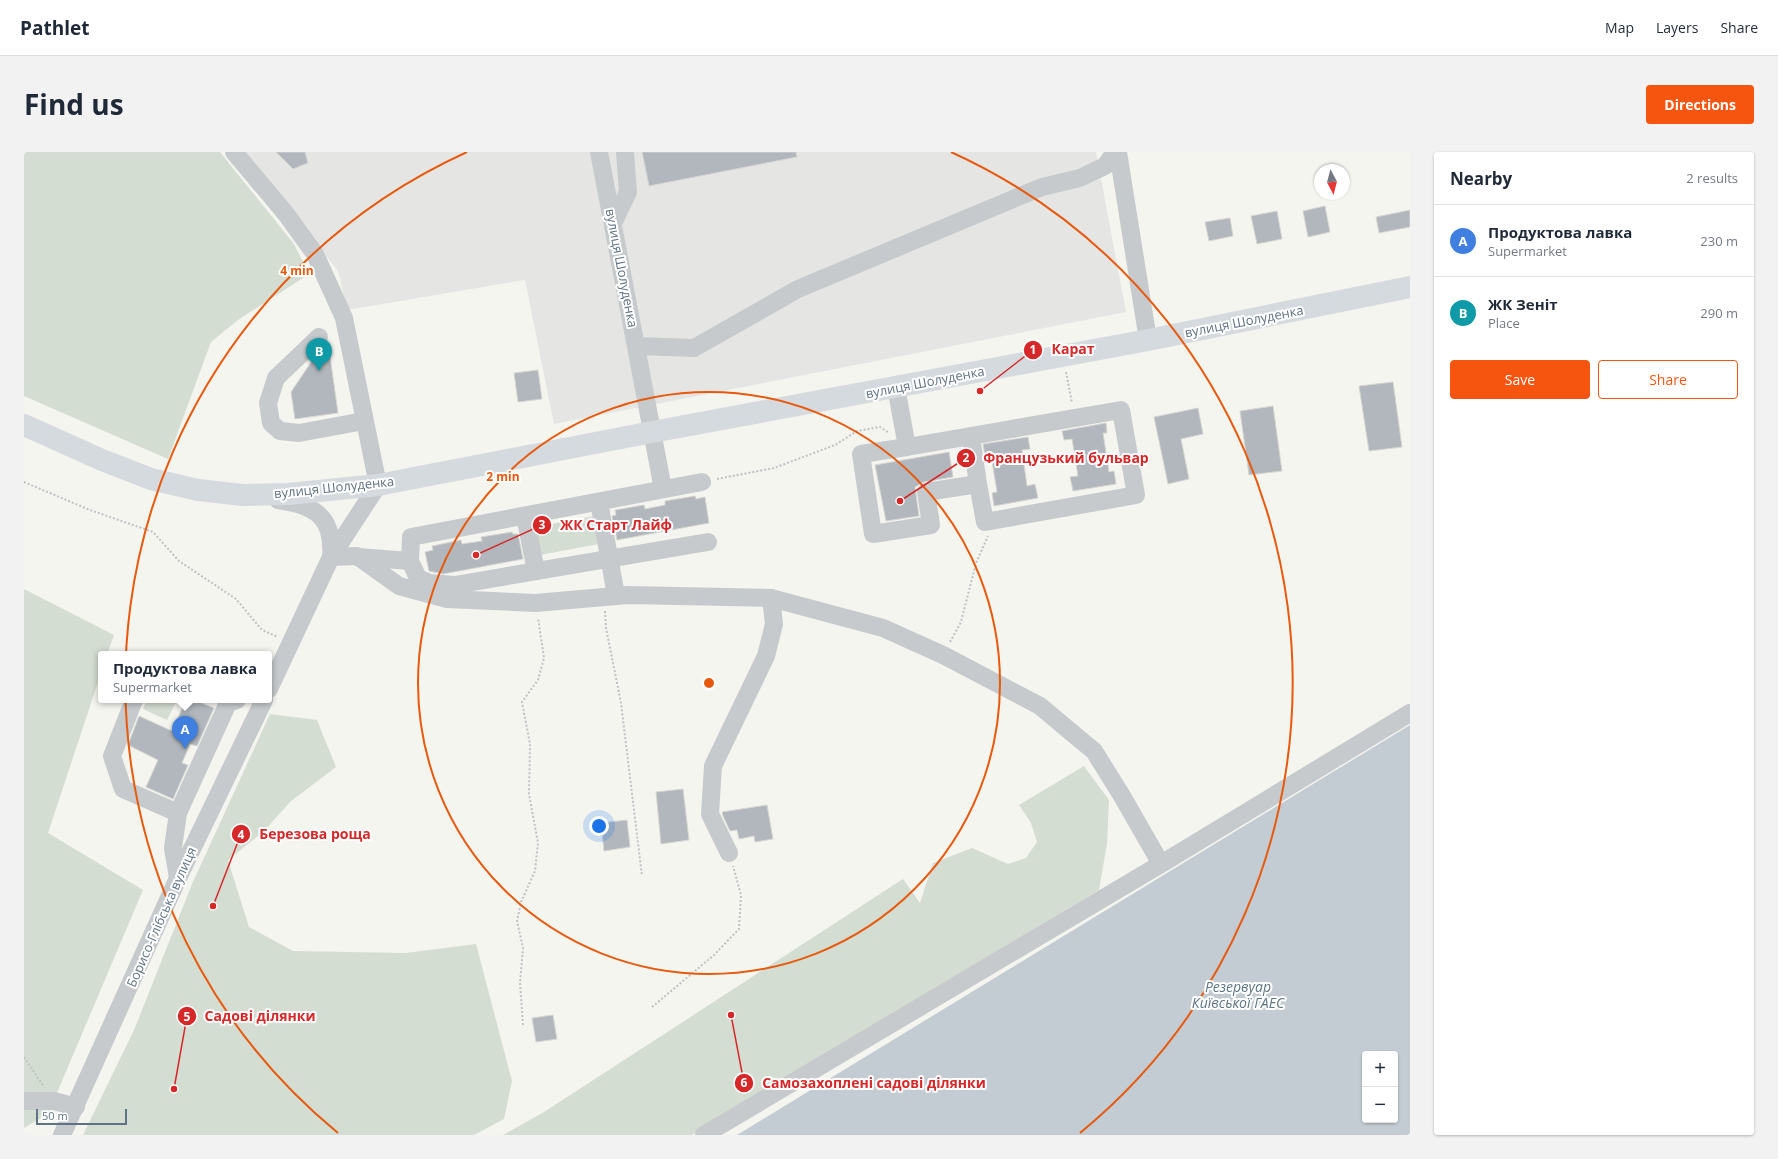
<!DOCTYPE html>
<meta charset="utf-8">
<style>
body{margin:0;font-family:"Open Sans",sans-serif;background:#f2f2f3;color:#1f2937}
.controls{position:absolute;right:12px;bottom:12px;display:grid;overflow:hidden;border-radius:4px;box-shadow:0 1px 3px #0004}
.controls button{width:36px;height:36px;display:grid;place-items:center;padding:0;border:0;border-bottom:1px solid #e0e1e3;background:#fff;color:#1f2937;font:20px sans-serif}
.compass{position:absolute;left:1290px;top:12px;width:36px;height:36px;border-radius:50%;background:#fff;box-shadow:0 1px 3px #0004;rotate:173deg}
.scale{position:absolute;left:12px;bottom:10px;width:91px;box-sizing:border-box;padding-left:4px;border:2px solid #607285;border-top:0;font-size:11px;line-height:14px;white-space:nowrap;color:#607285;-webkit-text-stroke:3px #fff;paint-order:stroke}
.you{position:absolute;left:575px;top:674px;width:14px;height:14px;margin:-10px;border:3px solid #fff;border-radius:50%;background:#1a73e8;box-shadow:0 0 0 6px #1a73e833}
.badge{display:grid;place-items:center;width:26px;height:26px;border-radius:50%;background:#f6550f;color:#fff;font-size:13px;font-weight:700}
.pin{position:absolute;translate:-50% -33px;filter:drop-shadow(0 1px 2px #0008)}
.pin::after{content:'';position:absolute;top:21px;width:14px;height:12px;background:inherit;clip-path:polygon(0 0,100% 0,50% 100%)}
.popup{position:absolute;left:74px;top:499px;width:174px;height:52px;box-sizing:border-box;display:grid;place-content:center;border-radius:4px;background:#fff;filter:drop-shadow(0 1px 3px #0005);font-size:13px;white-space:nowrap;color:#747a83}
.popup b{font-size:15px;color:#1f2937}
.popup::after{content:'';position:absolute;left:50%;top:100%;margin-left:-8px;border:8px solid transparent;border-top-color:#fff}
.list{margin:0;padding:0;list-style:none}
h2{display:flex;justify-content:space-between;align-items:center;height:52px;margin:0;padding:0 16px;font-size:17px}
h2 small{font-size:13px;font-weight:400;color:#747a83}
.list li{display:grid;grid-template-columns:26px 1fr auto;gap:12px;align-items:center;box-sizing:border-box;height:72px;padding:0 16px;border-top:1px solid #e0e1e3}
.list b{display:block;font-size:15px;white-space:nowrap}
.list p{margin:0;font-size:13px;white-space:nowrap;color:#747a83}
.list em{font-size:13px;font-style:normal;color:#747a83}
.actions{display:flex;gap:8px;padding:12px 16px}
.actions a{flex:1;padding:9px 0;border:1px solid #f6550f;border-radius:4px;text-align:center;font-size:14px;color:#f6550f}
.actions .main{background:#f6550f;color:#fff}
.map{position:relative;flex:none;width:1386px;height:983px;overflow:hidden;border-radius:4px}
header{display:flex;align-items:center;gap:24px;box-sizing:border-box;height:56px;padding:0 20px;background:#fff;border-bottom:1px solid #e0e1e3}
header strong{font-size:19px}
nav{display:flex;gap:22px;margin-inline-start:auto;font-size:14px}
.intro{display:flex;align-items:center;justify-content:space-between;box-sizing:border-box;height:96px;padding:0 24px}
h1{margin:0;font-size:28px}
.button{padding:10px 18px;border-radius:4px;background:#f6550f;color:#fff;font-size:14px;font-weight:700}
main{display:flex;gap:24px;padding:0 24px}
aside{flex:1;background:#fff;border-radius:4px;box-shadow:0 1px 3px #0004}
.map>svg:first-child{display:block}
.built{fill:#e5e6e4}
.green{fill:#d4ddd1}
.water{fill:#c3ccd2;fill-rule:evenodd}
.building{fill:#b1b7bd;stroke:#d6d6d3}
.lines{fill:none;stroke-linecap:round;stroke-linejoin:round}
.path{stroke:#bfc1c3;stroke-width:2;stroke-dasharray:2 2;stroke-linecap:butt}
.minor{stroke:#c6cacd;stroke-width:18}
.major{stroke:#d5dadf;stroke-width:22}
.ring{fill:none;stroke:#e8590c;stroke-width:2}
.labels{text-anchor:middle;dominant-baseline:central;stroke-width:4;stroke-linejoin:round;paint-order:stroke}
.street-label{font-size:13px;fill:#607285;stroke:#fff}
.water-label{font-size:14px;font-style:italic;fill:#5b7583;stroke:#fff}
.centre{fill:#e8590c;stroke:#fff;stroke-width:2}
.ring-label{font-size:12px;text-anchor:middle;font-weight:bold;fill:#e8590c;stroke:#fff;stroke-width:4;stroke-linejoin:round;paint-order:stroke}
.leader{fill:none;stroke:#d62828;stroke-width:1.5}
.callout-dot{fill:#d62828;stroke:#fff;stroke-width:1.5}
.mark-label{font-size:12px;text-anchor:middle;font-weight:bold;fill:#fff}
.callout-label{font-size:14px;text-anchor:middle;font-weight:bold;fill:#d62828;stroke:#fff;stroke-width:4;stroke-linejoin:round;paint-order:stroke}
</style>
<header>
<strong>Pathlet</strong>
<nav><a>Map</a><a>Layers</a><a>Share</a></nav>
</header>
<div class="intro"><h1>Find us</h1><a class="button">Directions</a></div>
<main>
<div class="map">
<svg width="1386" height="983" viewBox="0 0 1386 983">
<rect width="100%" height="100%" fill="#f5f5f0"/>
<polygon class="built" points="219,0 1072,0 1102,160 530,272 501,128 323,158 314,119"/>
<g class="green">
<polygon points="0,0 196,0 270,92 285,122 214,168 187,190 144,307 0,244"/>
<polygon points="570,364 575,392 516,403 511,375"/>
<polygon points="0,437 90,483 83,502 77,502 77,521 24,681 119,738 24,962 0,976"/>
<polygon points="123,548 153,548 143,568 119,557"/>
<polygon points="246,562 293,568 312,615 266,650 240,679 204,708 225,775 269,799 382,801 452,792 488,929 480,967 450,983 59,983 110,878 168,732"/>
<polygon points="1060,614 1085,648 1083,692 1075,738 668,983 479,983 520,960 879,727 896,751 909,711 948,696 984,712 1002,706 1013,690 1007,671 995,653"/>
</g>
<path class="water" d="M1386 573V983H713ZM1341 902H1371V968H1341Z"/>
<g class="building">
<polygon points="252,0 281,0 284,11 269,17"/>
<polygon points="618,0 772,0 773,5 625,34"/>
<polygon points="1301,54 1306,80 1284,85 1279,59"/>
<polygon points="1386,58 1386,75 1355,81 1352,65"/>
<polygon points="1253,59 1258,87 1233,92 1227,64"/>
<polygon points="1206,66 1209,84 1185,89 1181,70"/>
<polygon points="305,197 314,261 271,267 267,240 294,200 297,198"/>
<polygon points="514,218 518,247 494,250 490,221"/>
<polygon points="1369,230 1378,295 1345,299 1335,234"/>
<polygon points="1249,254 1258,319 1225,323 1216,259"/>
<polygon points="1174,256 1179,282 1157,287 1165,327 1144,332 1130,265"/>
<polygon points="1082,271 1083,281 1079,281 1085,320 1090,319 1092,332 1049,339 1046,325 1054,324 1048,287 1040,288 1038,279"/>
<polygon points="1004,285 1006,297 998,298 1003,334 1011,332 1014,346 970,354 968,341 973,340 967,303 961,304 959,292"/>
<polygon points="925,300 929,325 900,330 891,335 895,364 862,369 851,313"/>
<polygon points="671,344 672,347 681,345 685,371 593,388 588,364 592,363 591,358 620,353 621,357 641,353 641,349"/>
<polygon points="488,380 489,382 494,382 499,407 419,422 405,419 401,400 409,398 408,394 437,388 438,392 458,389 457,385"/>
<polygon points="162,548 170,548 190,556 173,594 166,592 158,611 164,613 149,647 122,635 134,608 104,593 115,564 148,579"/>
<polygon points="659,637 665,688 637,692 632,640"/>
<polygon points="743,653 749,687 731,690 730,684 715,687 713,678 706,679 699,664 698,660"/>
<polygon points="603,668 606,695 580,699 577,671"/>
<polygon points="529,863 533,887 512,890 508,866"/>
</g>
<g class="lines">
<g class="path">
<polyline points="1042,220 1048,251"/>
<polyline points="693,327 750,316 811,293 833,279 856,275 865,281"/>
<polyline points="0,330 66,358 129,380 155,409 212,447 238,478 254,485"/>
<polyline points="581,459 582,476 597,551 618,724"/>
<polyline points="926,490 937,470 952,411 964,384"/>
<polyline points="628,855 690,803 715,777 717,743 709,714"/>
<polyline points="499,873 496,831 499,796 493,769 497,750 511,719 514,691 505,642 506,592 498,550 514,528 520,506 514,466"/>
<polyline points="0,905 20,935"/>
</g>
<g class="minor">
<polyline points="210,0 262,62 291,102 320,166 354,333 307,405 245,537"/>
<polyline points="575,0 639,337"/>
<polyline points="1094,0 1124,188"/>
<polyline points="590,69 604,40 601,0"/>
<polyline points="295,185 252,226 244,251 247,271 256,279 275,281 340,269"/>
<polyline points="613,194 670,196 774,137 1018,35 1056,26 1081,14 1091,0"/>
<polyline points="872,235 883,295 837,302 849,382 907,373 902,340 954,332 947,284 883,295"/>
<polyline points="947,284 1097,258 1112,343 961,370 954,332"/>
<path d="M254 348C291 353 310 365 307 405L333 404 375 434 423 447 511 451 604 443 747 446 859 476 919 503 1016 554 1059 590 1070 599 1098 644 1137 712"/>
<polyline points="575,350 592,443"/>
<polyline points="501,364 512,419"/>
<polyline points="334,405 386,409 394,426 405,431 431,433 684,390"/>
<polyline points="386,409 387,385 678,330"/>
<polyline points="110,548 88,604 99,637 154,661"/>
<polyline points="705,701 686,662 689,614 742,504 750,472 747,446"/>
<polyline points="154,726 149,696 154,661 204,551 213,548"/>
<polyline points="0,949 30,949 52,955"/>
<polyline points="38,983 154,726 240,548"/>
<polyline points="680,983 1137,712 1386,561"/>
</g>
<polyline class="major" points="0,273 78,308 127,327 174,338 219,343 264,342 354,333 628,280 1124,188 1386,135"/>
</g>
<g class="ring">
<circle cx="685" cy="531" r="291"/>
<path d="M314 981A583 583 0 0 1 443 0M927 0A583 583 0 0 1 1056 981"/>
</g>
<g class="labels">
<g class="street-label">
<text transform="translate(598 116) rotate(79)">вулиця Шолуденка</text>
<text transform="translate(1220 169) rotate(-11)">вулиця Шолуденка</text>
<text transform="translate(901 230) rotate(-11)">вулиця Шолуденка</text>
<text transform="translate(310 335) rotate(-6)">вулиця Шолуденка</text>
<text transform="translate(137 765) rotate(-66)">Борисо-Глібська вулиця</text>
</g>
<g class="water-label">
<text x="1214" y="834">Резервуар<tspan x="1214" dy="16">Київської ГАЕС</tspan></text>
</g>
</g>
<circle cx="685" cy="531" r="6" class="centre"/>
<g class="ring-label">
<text x="273" y="123">4 min</text>
<text x="479" y="329">2 min</text>
</g>
<path class="leader" d="M956 239L1009 198M876 349L942 306M452 403L518 373M189 754L217 682M150 937L163 864M707 863L720 931"/>
<g class="callout-dot">
<circle cx="956" cy="239" r="4"/>
<circle cx="876" cy="349" r="4"/>
<circle cx="452" cy="403" r="4"/>
<circle cx="189" cy="754" r="4"/>
<circle cx="150" cy="937" r="4"/>
<circle cx="707" cy="863" r="4"/>
<circle cx="1009" cy="198" r="10"/>
<circle cx="942" cy="306" r="10"/>
<circle cx="518" cy="373" r="10"/>
<circle cx="217" cy="682" r="10"/>
<circle cx="163" cy="864" r="10"/>
<circle cx="720" cy="931" r="10"/>
</g>
<g class="mark-label">
<text x="1009" y="202">1</text>
<text x="942" y="310">2</text>
<text x="518" y="377">3</text>
<text x="217" y="687">4</text>
<text x="163" y="869">5</text>
<text x="720" y="935">6</text>
</g>
<g class="callout-label">
<text x="1049" y="202">Карат</text>
<text x="1042" y="311">Французький бульвар</text>
<text x="592" y="378">ЖК Старт Лайф</text>
<text x="291" y="687">Березова роща</text>
<text x="236" y="869">Садові ділянки</text>
<text x="850" y="936">Самозахоплені садові ділянки</text>
</g>
</svg>
<div class="controls">
<button>+</button>
<button>−</button>
</div>
<svg class="compass" viewBox="-18 -18 36 36"><path d="M0-13l5 13h-10z" fill="#e53935"/><path d="M0 13l5-13h-10z" fill="#747a83"/></svg>
<div class="scale">50 m</div>
<div class="you"></div>
<div class="pin badge" style="left:161px;top:597px;background:#3f7fe0">A</div>
<div class="popup"><b>Продуктова лавка</b>Supermarket</div>
<div class="pin badge" style="left:295px;top:219px;background:#0f9aa8">B</div>
</div>
<aside>
<h2>Nearby<small>2 results</small></h2>
<ul class="list">
<li><span class="badge" style="background:#3f7fe0">A</span><div><b>Продуктова лавка</b><p>Supermarket</p></div><em>230 m</em></li>
<li><span class="badge" style="background:#0f9aa8">B</span><div><b>ЖК Зеніт</b><p>Place</p></div><em>290 m</em></li>
</ul>
<div class="actions"><a class="main">Save</a><a>Share</a></div>
</aside>
</main>
